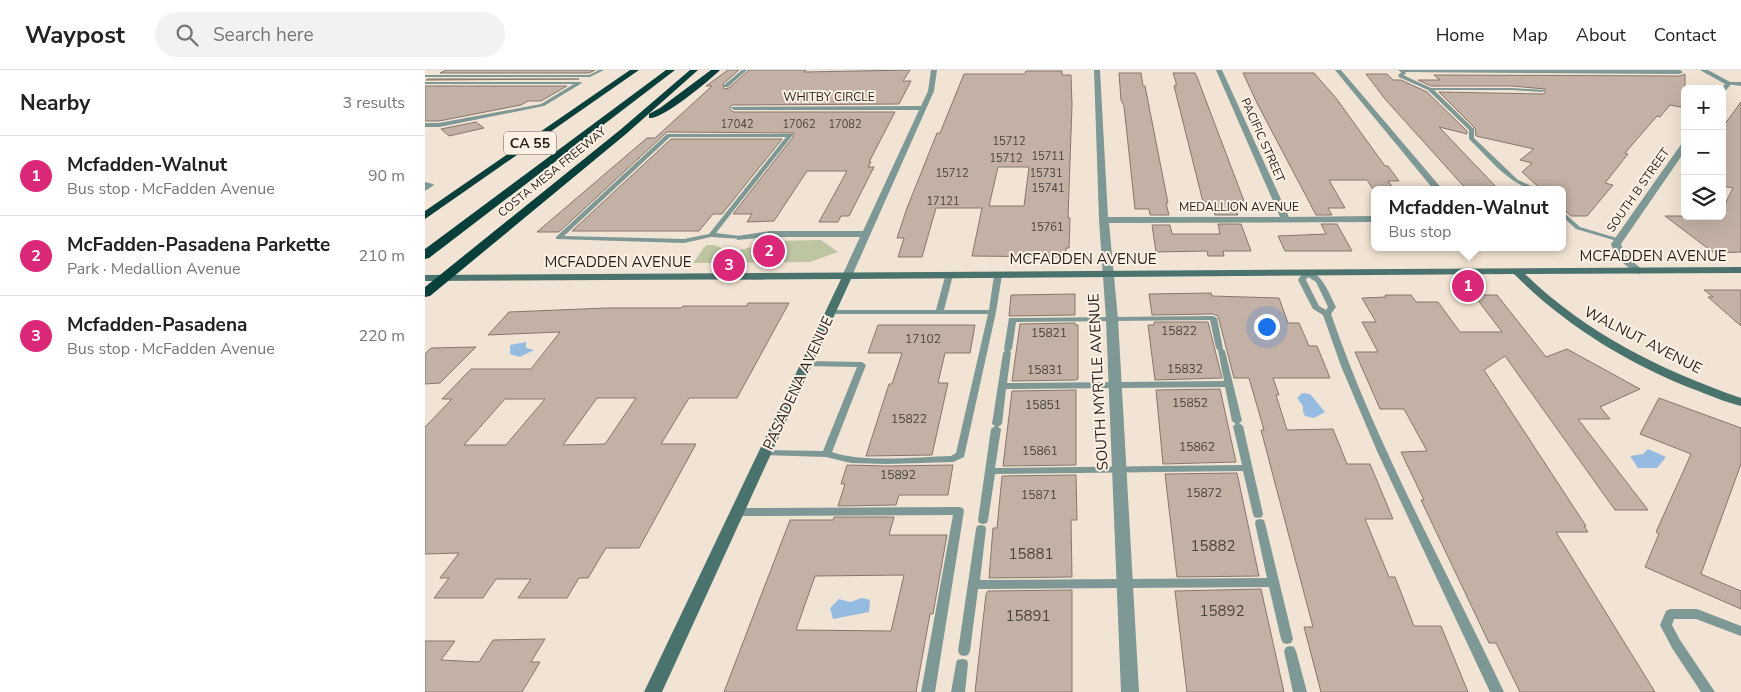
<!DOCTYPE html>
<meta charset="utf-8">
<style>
body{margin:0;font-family:"Nunito Sans",sans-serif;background:#f2f2f2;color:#222}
.controls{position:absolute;right:15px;top:15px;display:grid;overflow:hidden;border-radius:8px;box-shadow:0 5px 20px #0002}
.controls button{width:45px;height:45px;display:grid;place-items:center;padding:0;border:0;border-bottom:1px solid #e0e0e0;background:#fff;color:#222;font:25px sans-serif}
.you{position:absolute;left:841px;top:256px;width:18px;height:18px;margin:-12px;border:4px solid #fff;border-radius:50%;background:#1a73e8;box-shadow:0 0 0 8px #1a73e833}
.badge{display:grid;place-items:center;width:32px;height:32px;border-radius:50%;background:#db2777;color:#fff;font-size:16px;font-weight:700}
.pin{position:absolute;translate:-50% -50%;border:2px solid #fff;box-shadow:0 1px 5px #0006}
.popup{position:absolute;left:946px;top:116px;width:195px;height:65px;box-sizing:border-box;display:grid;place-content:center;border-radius:8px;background:#fff;filter:drop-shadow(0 1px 4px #0005);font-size:16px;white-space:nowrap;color:#767676}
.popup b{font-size:19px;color:#222}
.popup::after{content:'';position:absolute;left:50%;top:100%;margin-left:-10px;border:10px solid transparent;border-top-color:#fff}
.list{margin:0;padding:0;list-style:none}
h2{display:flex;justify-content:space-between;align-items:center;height:65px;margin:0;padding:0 20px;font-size:21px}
h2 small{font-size:16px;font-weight:400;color:#767676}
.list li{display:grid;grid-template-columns:32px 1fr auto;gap:15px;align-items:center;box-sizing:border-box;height:80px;padding:0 20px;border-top:1px solid #e0e0e0}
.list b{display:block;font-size:19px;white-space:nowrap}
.list p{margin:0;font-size:16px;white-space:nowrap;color:#767676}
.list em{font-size:16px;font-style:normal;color:#767676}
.icon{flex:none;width:28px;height:28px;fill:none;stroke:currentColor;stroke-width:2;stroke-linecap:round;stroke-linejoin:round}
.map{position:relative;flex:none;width:1316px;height:622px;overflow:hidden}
header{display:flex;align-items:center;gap:30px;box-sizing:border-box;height:70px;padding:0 25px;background:#fff;border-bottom:1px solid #e0e0e0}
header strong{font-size:24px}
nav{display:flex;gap:28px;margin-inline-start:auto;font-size:18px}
.search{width:350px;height:45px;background:#f2f2f2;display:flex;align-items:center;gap:12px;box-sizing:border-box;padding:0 18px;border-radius:28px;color:#767676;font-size:19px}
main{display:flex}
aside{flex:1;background:#fff}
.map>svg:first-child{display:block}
.green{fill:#bec5a2}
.water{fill:#96bbe1}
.building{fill:#c3b1a5;stroke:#87766b;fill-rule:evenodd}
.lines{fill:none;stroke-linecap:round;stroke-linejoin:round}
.service{fill:#7d9895;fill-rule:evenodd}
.minor{fill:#7d9895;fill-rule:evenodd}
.tertiary{fill:#7d9895;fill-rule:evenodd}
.secondary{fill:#4a736e;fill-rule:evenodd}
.motorway{fill:#083f3b;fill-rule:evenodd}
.labels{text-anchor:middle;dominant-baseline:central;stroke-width:4;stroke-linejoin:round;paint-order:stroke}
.far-number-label{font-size:11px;fill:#4c443c}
.far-street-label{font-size:12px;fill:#251f19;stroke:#fdf1e5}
.number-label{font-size:12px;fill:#4c443c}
.shield{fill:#fdf1e5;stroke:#665e56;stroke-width:1}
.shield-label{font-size:14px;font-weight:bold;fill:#251f19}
.street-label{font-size:15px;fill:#251f19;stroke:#fdf1e5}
.near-number-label{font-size:15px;fill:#4c443c}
</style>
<header>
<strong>Waypost</strong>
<div class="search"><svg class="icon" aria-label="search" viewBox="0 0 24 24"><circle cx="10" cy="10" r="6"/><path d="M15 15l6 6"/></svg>Search here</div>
<nav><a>Home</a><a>Map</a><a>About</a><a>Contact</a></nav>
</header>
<main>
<aside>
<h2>Nearby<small>3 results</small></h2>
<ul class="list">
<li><span class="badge">1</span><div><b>Mcfadden-Walnut</b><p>Bus stop · McFadden Avenue</p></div><em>90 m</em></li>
<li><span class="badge">2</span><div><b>McFadden-Pasadena Parkette</b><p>Park · Medallion Avenue</p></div><em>210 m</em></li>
<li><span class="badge">3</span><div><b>Mcfadden-Pasadena</b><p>Bus stop · McFadden Avenue</p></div><em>220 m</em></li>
</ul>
</aside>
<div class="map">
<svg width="1316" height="622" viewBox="0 0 1316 622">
<rect width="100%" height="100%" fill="#f2e4d4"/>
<polygon class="green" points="396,170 413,182 385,192 268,193 281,175 289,175 299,179 315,180 347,171"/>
<g class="water">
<polygon points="101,272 101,278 109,280 95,287 85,284 85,275"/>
<polygon points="877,323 885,324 900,342 889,348 880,346 878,342 878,336 872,328"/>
<polygon points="1223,379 1241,387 1232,398 1213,398 1205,386 1218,384"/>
<polygon points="437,528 445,530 444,542 408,549 405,538 414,529 425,532"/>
</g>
<g class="building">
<polygon points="21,0 170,0 164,3 15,3"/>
<polygon points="303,0 314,0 298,14 299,19 304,18 324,0 381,0 379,2 485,0 478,11 486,11 474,34 307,35 305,37 305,40 309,42 470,42 444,92 446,92 443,97 449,97 424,146 416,146 413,152 394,152 422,101 382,101 349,151 322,152 327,144 308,144 368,67 368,63 242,62 134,162 112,162 222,68 230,68 287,16 281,16"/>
<path d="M601 1H637V5H646L647 35 643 148H645L644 178H641V187L547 186 557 138H511L497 187H473L479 168H472L482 138 512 63H515L539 4H600ZM573 97H604L599 136H564Z"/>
<polygon points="694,3 716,3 718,16 720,16 743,133 741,133 744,145 725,145 724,139 710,139 699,36 696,30"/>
<polygon points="748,3 770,3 772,7 819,131 817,131 819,139 810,139 813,145 790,145 786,132 778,132 749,16 751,16 751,12"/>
<polygon points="818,3 889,3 911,28 960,96 963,96 974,111 963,111 969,119 948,119 942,110 904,110 920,138 903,138 907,145 891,145 833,35"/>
<polygon points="941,4 962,4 968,10 976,10 1002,22 1042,61 1042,64 1014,57 1074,120 1042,120 960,29"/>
<polygon points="1260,4 1260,38 1245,35 1235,47 1232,46 1200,83 1203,84 1180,113 1188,115 1162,146 1146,146 1137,138 1137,120 1117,120 1097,102 1107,93 1095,90 1109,79 1051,66 1050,58 1014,22 1117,24 1120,23 1120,19 1087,16 1006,16 993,10 1015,10 1009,5 1255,6"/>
<polygon points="3,9 154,9 1,10"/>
<polygon points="0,16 142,16 116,31 103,31 96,35 14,51 0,51"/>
<polygon points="1316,32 1316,182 1289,183 1240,146 1297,146 1297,140 1308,118 1297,116 1297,58"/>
<polygon points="51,52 59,58 24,66 16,59"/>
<polygon points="246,69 357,69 297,144 288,144 274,161 147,161"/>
<polygon points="793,154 816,154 826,181 798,181 799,186 783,186 782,181 731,182 727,155 745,155 747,164 795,164"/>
<polygon points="896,154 912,154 927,181 860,181 853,166 901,164"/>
<polygon points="1279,220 1316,220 1316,256 1283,227 1288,227"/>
<polygon points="786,223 787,226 854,228 863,253 874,253 884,276 892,276 905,308 848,308 854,325 851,325 862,360 908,359 922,394 945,394 968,449 940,449 964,507 970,507 989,556 1016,556 1043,622 896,622 879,557 888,557 836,360 839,360 824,308 809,308 793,246 788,244 727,245 724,224"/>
<polygon points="650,224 650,245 584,246 586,225"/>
<polygon points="960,225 986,225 991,232 1013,232 1035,262 1077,262 1049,225 1072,225 1121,287 1142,279 1215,319 1175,337 1185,349 1153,349 1223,440 1190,440 1080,286 1059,300 1161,456 1159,456 1163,462 1131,462 1230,622 1095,622 1071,573 1064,573 996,430 999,430 976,382 1002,381 979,339 955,339 930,282 953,282 937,252 951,252 937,228 961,227"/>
<path d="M323 233H364L312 328H264L236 374H271L214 478H181L163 508H154L142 528H93L106 509H71L58 528H9L24 508H15L34 483 0 484V357L27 329H17L46 299H106L135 262 63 265 84 242 182 238H256L258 236H322ZM172 328H211L180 374 138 375ZM80 329H120L81 375H39Z"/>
<polygon points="729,252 783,252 797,308 730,310 723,255 729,255"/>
<polygon points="650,253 650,255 653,255 653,309 651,310 587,311 595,254"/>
<polygon points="453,255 550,255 545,283 520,283 513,313 523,313 507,385 441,386 464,314 467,314 477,283 443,283"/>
<polygon points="51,277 15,313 0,314 0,284 6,278"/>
<polygon points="795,319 811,392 738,394 731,320"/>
<polygon points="651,320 651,395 578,396 587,321"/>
<polygon points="1234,328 1316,358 1316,394 1276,504 1316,521 1316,539 1220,497 1234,464 1231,462 1266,384 1215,364"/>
<polygon points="422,395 462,396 528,395 523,425 474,425 471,435 413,436 420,414 416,414"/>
<polygon points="812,403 834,506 752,507 740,404"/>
<polygon points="651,405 652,450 646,450 647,507 564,508 568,458 572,458 577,406"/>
<path d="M409 447H469L464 465H522L508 544H505L491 622H299L365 450H408ZM479 505 466 561 371 560 390 506Z"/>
<polygon points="836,519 859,622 762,622 750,521"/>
<polygon points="647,520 647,622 550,622 561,524 563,521"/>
<polygon points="120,569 106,592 115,592 97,622 0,622 0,571 30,571 16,590 54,592 68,570"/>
</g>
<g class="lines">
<g class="service">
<polygon points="174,0 179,0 165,7 0,7 0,5 164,5"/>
<polygon points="317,0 322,0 303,17 299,17 299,15"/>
<path d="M975 0H979L981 4 978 5 1006 18H1087L1119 20V21L1117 22 1087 20H1009L1049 59V68L1093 110 1115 120C1088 120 1063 87 1044 69V60L1003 20 974 7 973 5 976 3Z"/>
<polygon points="0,12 155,12 157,13 119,36 14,57 0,57 0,53 14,53 116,34 149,14 0,14"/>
<path d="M242 64H367V66L291 163 315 166 317 167V169L286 167 259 173 131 169V167ZM245 67H361L284 164 259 169 139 166Z"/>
<polygon points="0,112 8,114 9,115 0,121"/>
<polygon points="1137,141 1155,157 1195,169 1192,171 1151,159 1137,146"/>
<path d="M879 201C897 200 904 224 911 237L906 244C951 375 1020 497 1079 622H1065L952 381 916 296 898 245 888 239 873 210ZM883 207 891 212 903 237 901 240 894 236 881 210Z"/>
<path d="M521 203H527L528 205 519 240H564L569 205 573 203 577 205 571 242 539 387 528 392 462 394 426 393 401 387 337 385 335 383 337 381 340 380 398 381 432 297 379 296 378 294 382 291 437 292 441 295 407 382C437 393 494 387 526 386L531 383 563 244H405L401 242 405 240H511Z"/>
<path d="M788 246 792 248 798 279 800 281 817 351 814 353 818 356 838 444 837 447 833 448 829 447 828 444 818 401 570 404 563 450 562 453 558 454 554 453 553 450 566 359 570 356 567 354 578 283 580 281 579 279 584 248ZM785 250 791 278 793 280 799 311 582 313 586 283 585 281 587 279 591 252ZM800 317 807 351 811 354 808 356 817 395 570 398 576 359 573 357 577 354 581 319Z"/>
<polygon points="534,437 538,438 539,441 510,622 496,622 528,445 312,446 308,445 307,442 308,439 312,438"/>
<polygon points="835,449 839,450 840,453 868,569 866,573 862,574 858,573 856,569 844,517 553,519 545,581 543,585 539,586 535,585 533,581 551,459 552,456 556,455 560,456 561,459 555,510 842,508 830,453 831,450"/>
<polygon points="1245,539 1272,539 1316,556 1316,566 1271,549 1249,549 1247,555 1255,570 1290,622 1276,622 1247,578 1235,555 1241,541"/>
<polygon points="865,576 869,577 871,581 882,622 868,622 859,581 861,577"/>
<polygon points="537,589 542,590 543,594 540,622 526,622 531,594 532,590"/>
</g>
<g class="minor">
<polygon points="506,0 512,0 509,21 426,208 422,209 417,206 435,167 345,167 312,170 312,166 345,161 438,161 494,40 309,40 306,38 307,37 496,36 503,21"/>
<polygon points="669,0 675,0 683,147 855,147 791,0 797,0 864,147 949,146 949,152 684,153 693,249 714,622 696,622 681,249 674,150"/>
<polygon points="910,0 916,0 1018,120 1009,120"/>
<polygon points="973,0 1255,0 1258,2 1255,4 976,2"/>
<polygon points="1275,0 1283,0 1307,13 1297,25 1297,19 1300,14"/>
<polygon points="1257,73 1260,73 1260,81 1196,174 1199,184 1219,201 1214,204 1210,203 1191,187 1186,174"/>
</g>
<polygon class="tertiary" points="1302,12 1316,12 1316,16 1302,14"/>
<path class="secondary" d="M1316 197V203L1100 204C1162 264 1236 300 1316 328V336C1299 332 1282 324 1265 318 1199 291 1140 255 1089 204L426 209 237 622H219L416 209 0 211V205Z"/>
<g class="motorway">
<polygon points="205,0 214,0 0,149 0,141"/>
<polygon points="241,0 250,0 4,188 0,189 0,179"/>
<polygon points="265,0 273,0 201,64 5,226 0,227 0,217 195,60"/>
<path d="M286 0H295C285 10 237 50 224 48V44L235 38Z"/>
</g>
</g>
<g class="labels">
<g class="far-number-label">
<text x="312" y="54">17042</text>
<text x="374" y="54">17062</text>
<text x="420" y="54">17082</text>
<text x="584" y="71">15712</text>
<text x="623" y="86">15711</text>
<text x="581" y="88">15712</text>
<text x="527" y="103">15712</text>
<text x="621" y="103">15731</text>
<text x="623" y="118">15741</text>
<text x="518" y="131">17121</text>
<text x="622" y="157">15761</text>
</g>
<g class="far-street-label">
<text x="404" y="27">WHITBY CIRCLE</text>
<text transform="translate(838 70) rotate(66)">PACIFIC STREET</text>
<text transform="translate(127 102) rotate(-39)">COSTA MESA FREEWAY</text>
<text transform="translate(1213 120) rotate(-55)">SOUTH B STREET</text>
<text x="814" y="137">MEDALLION AVENUE</text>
</g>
<g class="number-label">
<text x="754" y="261">15822</text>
<text x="624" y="263">15821</text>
<text x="498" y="269">17102</text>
<text x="760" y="299">15832</text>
<text x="620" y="300">15831</text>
<text x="765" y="333">15852</text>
<text x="618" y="335">15851</text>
<text x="484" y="349">15822</text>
<text x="772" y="377">15862</text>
<text x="615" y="381">15861</text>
<text x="473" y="405">15892</text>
<text x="779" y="423">15872</text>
<text x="614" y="425">15871</text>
</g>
<rect class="shield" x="79" y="61.5" width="52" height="23" rx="4"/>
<g class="shield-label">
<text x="105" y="73">CA 55</text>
</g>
<g class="street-label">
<text x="1228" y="186">MCFADDEN AVENUE</text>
<text x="658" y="189">MCFADDEN AVENUE</text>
<text x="193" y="192">MCFADDEN AVENUE</text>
<text transform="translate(1218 270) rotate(27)">WALNUT AVENUE</text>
<text transform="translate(673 312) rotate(-93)">SOUTH MYRTLE AVENUE</text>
<text transform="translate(373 313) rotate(-65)">PASADENA AVENUE</text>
</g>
<g class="near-number-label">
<text x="788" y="476">15882</text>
<text x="606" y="484">15881</text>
<text x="797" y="541">15892</text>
<text x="603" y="546">15891</text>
</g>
</g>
</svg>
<div class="controls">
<button>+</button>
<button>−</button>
<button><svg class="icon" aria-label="layers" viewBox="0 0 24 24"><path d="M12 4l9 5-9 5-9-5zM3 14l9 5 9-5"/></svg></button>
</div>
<div class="you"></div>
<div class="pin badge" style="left:1043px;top:216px">1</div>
<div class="popup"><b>Mcfadden-Walnut</b>Bus stop</div>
<div class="pin badge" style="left:344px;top:181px">2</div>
<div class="pin badge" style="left:304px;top:195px">3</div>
</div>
</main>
